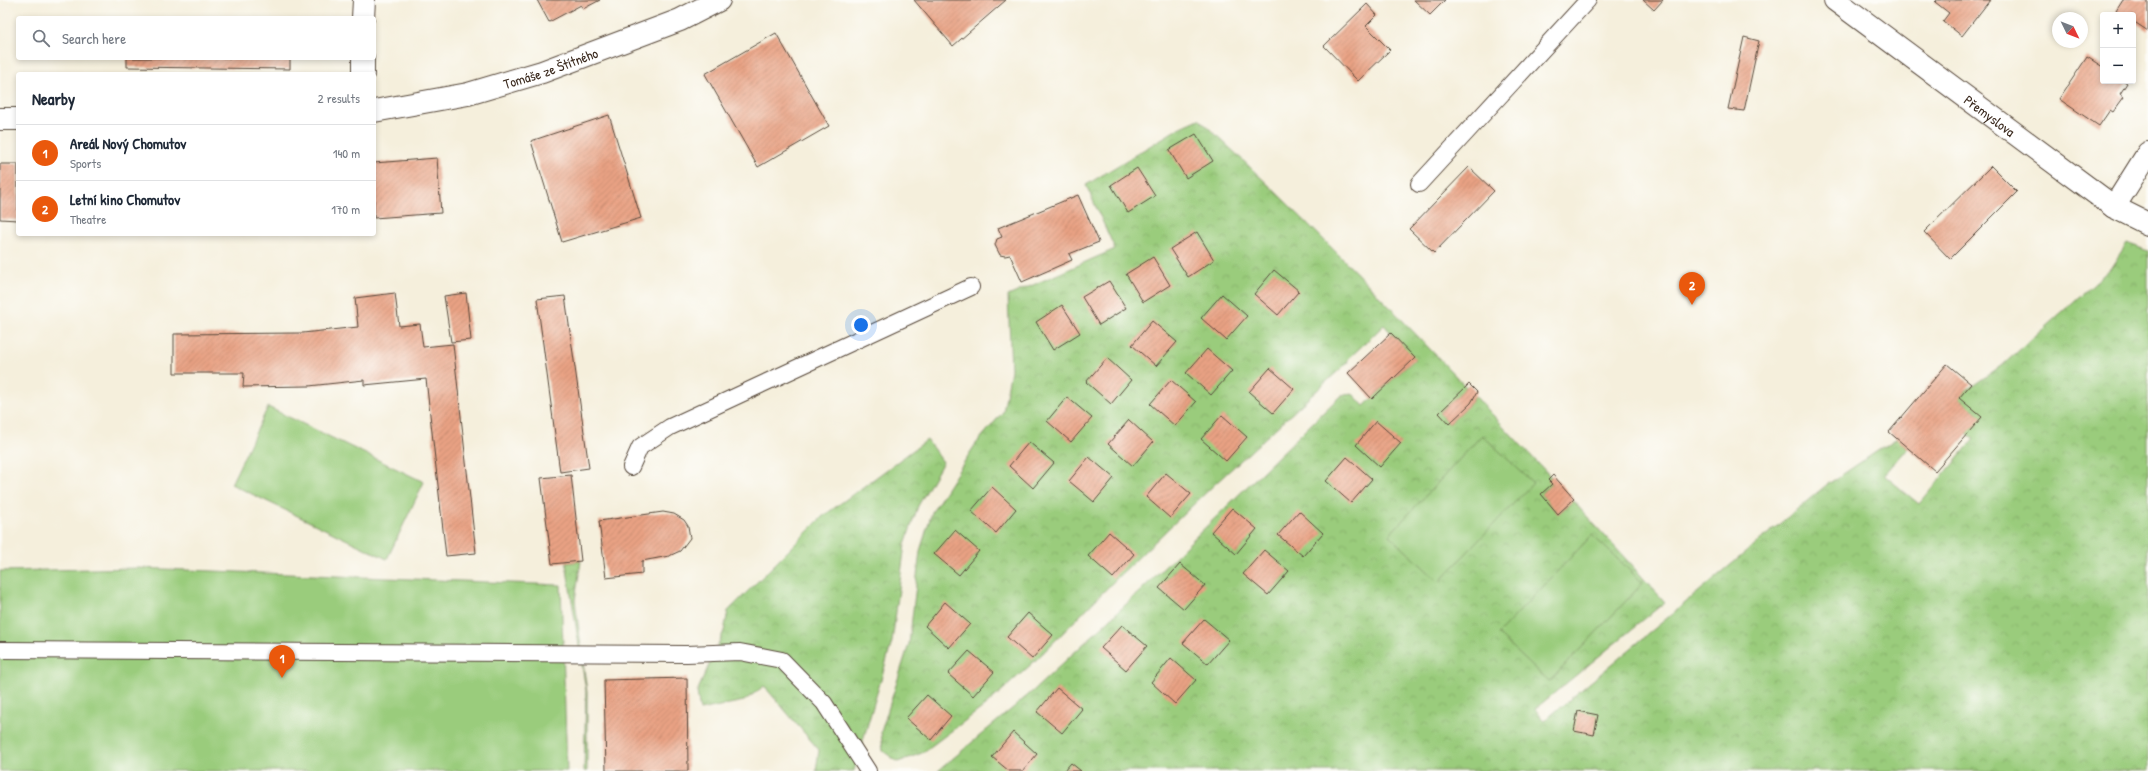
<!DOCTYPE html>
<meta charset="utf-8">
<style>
body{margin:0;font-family:"Patrick Hand",sans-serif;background:#f6f6f7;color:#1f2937}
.controls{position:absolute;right:12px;top:12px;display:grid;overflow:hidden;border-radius:4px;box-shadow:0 2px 6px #0003}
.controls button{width:36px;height:36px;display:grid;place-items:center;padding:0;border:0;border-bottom:1px solid #e0e1e3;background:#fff;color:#1f2937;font:20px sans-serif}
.compass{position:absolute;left:2052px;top:12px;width:36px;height:36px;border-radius:50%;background:#fff;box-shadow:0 2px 6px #0003;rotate:133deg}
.you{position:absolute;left:861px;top:325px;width:14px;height:14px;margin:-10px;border:3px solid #fff;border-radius:50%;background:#1a73e8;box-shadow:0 0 0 6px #1a73e833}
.badge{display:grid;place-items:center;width:26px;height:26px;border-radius:50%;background:#ea580c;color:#fff;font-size:13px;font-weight:700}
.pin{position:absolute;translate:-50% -33px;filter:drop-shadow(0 1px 2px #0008)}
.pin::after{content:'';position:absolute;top:21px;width:14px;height:12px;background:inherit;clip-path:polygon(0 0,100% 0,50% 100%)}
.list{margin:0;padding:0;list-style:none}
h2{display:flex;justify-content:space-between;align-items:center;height:52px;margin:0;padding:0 16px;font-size:17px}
h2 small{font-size:13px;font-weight:400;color:#747a83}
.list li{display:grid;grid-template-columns:26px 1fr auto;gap:12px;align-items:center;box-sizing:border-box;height:56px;padding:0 16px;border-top:1px solid #e0e1e3}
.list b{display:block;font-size:15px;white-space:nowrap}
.list p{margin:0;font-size:13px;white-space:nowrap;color:#747a83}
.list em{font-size:13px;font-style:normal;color:#747a83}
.icon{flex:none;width:22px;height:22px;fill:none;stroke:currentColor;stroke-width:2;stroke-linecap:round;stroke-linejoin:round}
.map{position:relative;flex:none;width:2148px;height:771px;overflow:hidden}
.search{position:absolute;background:#fff;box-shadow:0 2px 6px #0003;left:16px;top:16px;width:360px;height:44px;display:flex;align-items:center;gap:10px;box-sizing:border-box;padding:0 14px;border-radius:4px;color:#747a83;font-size:15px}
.panel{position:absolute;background:#fff;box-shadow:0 2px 6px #0003;left:16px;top:72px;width:360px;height:164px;border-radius:4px}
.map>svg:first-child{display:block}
.park{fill:url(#park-crowns);stroke:#6a7b4d}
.garden{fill:#9acc7c;stroke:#6a7b4d}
.building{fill:url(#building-hatch)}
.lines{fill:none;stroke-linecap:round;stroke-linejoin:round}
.lane-casing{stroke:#57483a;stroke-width:18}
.street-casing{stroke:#57483a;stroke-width:24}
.lane{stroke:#fff;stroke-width:16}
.street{stroke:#fff;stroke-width:22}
.labels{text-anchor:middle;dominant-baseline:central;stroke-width:3;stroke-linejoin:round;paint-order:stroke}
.street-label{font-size:14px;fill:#3b2a1e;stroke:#fdfcf7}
</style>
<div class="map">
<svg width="2148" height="771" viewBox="0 0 2148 771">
<defs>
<pattern id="park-crowns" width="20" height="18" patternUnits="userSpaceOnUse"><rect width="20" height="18" fill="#9acc7c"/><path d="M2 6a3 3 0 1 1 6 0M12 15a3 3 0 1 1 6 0" fill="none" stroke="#86af6b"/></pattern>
<pattern id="building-hatch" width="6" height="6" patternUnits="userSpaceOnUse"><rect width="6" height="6" fill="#e9a284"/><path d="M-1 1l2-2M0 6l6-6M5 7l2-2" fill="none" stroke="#be846b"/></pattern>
</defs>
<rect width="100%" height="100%" fill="#fdfcf7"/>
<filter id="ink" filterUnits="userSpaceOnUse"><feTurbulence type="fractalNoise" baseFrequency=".025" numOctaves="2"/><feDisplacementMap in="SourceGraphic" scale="8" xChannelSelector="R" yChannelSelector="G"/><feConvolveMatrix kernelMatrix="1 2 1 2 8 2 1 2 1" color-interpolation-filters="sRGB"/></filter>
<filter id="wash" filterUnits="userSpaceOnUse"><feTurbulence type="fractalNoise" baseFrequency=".012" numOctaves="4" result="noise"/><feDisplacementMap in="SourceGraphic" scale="16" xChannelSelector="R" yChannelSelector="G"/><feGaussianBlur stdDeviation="0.9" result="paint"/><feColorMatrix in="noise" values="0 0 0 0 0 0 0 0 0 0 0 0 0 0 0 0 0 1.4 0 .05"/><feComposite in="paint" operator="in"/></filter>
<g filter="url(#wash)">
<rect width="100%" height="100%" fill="#f5efdc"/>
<g class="park">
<path d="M1199 119C1292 205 1379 295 1466 387L1439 413 1449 424 1471 403 1475 396 1551 477 1548 480 1552 484 1541 494 1558 514 1573 501 1665 602 1535 709 1544 721 1825 486 1897 438 1908 448 1884 475 1919 504 1974 439 1967 433 1981 416 1959 398 1964 392 2005 363 2110 269 2127 243 2148 251V771H938L1033 691 1138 593 1339 397 1352 393 1364 406 1415 359 1384 325 1347 360 1348 362 1216 483 1122 573 1035 661 986 705 922 753 898 762 883 751 881 732 909 644 920 551 932 512 975 445 1003 412 1011 370 1008 296 1115 249 1086 185 1179 128Z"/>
<polygon points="927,440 943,462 918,506 905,544 892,642 854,771 816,771 819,750 764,686 744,701 700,710 697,692 724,631 728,611 822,517"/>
<polygon points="581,561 575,600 587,693 587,771 584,771 586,690 566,563"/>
</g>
<g class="garden">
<polygon points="268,407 424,482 387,559 231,484"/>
<polygon points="1482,435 1533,483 1439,582 1389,535"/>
<polygon points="1592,535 1643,583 1549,682 1498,634"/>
<polygon points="138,568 561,585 567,771 0,771 0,571"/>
</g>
<g id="blocks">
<g class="building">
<polygon points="537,0 600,0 583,9 581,5 549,22"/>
<polygon points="914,0 1006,0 953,46"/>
<polygon points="1414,0 1445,0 1430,15"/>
<polygon points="1643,0 1663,0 1654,10"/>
<polygon points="1937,0 1990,0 1962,36 1943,21 1949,13 1935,2"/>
<polygon points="2123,0 2148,0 2148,31 2133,21 2133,15 2123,15 2116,11"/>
<polygon points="1367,4 1377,15 1366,26 1390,50 1358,81 1324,46"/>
<polygon points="776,33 829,126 758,167 705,74"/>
<polygon points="1744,37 1759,41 1744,111 1728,109"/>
<polygon points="2087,57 2103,67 2103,81 2124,81 2127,83 2120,94 2124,97 2113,112 2110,110 2099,126 2059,99"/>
<polygon points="127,58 290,58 290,69 127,67"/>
<polygon points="609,115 641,218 562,242 531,141"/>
<polygon points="1196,134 1213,161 1186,178 1169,150"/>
<polygon points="437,158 441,213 374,218 374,163"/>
<polygon points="0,164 18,164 18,220 0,219"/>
<polygon points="1991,166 2017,192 1950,259 1924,232"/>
<polygon points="1469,167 1494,191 1434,253 1409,229"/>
<polygon points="1137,168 1155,196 1128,213 1111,185"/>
<polygon points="1078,195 1099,242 1069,254 1072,260 1022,282 1010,255 1005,256 1000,255 995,245 997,239 1002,237 998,228"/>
<polygon points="1197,232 1214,260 1188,277 1170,249"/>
<polygon points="1153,257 1170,285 1143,302 1126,274"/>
<polygon points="1274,270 1299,291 1278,315 1254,294"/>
<polygon points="1109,281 1126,308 1099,325 1082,297"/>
<polygon points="395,293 399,326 420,324 423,347 453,344 476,553 446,556 426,379 364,385 364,380 309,386 243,387 244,373 174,373 174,334 303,333 358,327 355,298"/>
<polygon points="466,293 471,340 451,342 444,296"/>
<polygon points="1222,294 1247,316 1226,340 1201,318"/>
<polygon points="565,296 589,468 560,472 537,299"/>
<polygon points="1062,305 1080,333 1053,350 1036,322"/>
<polygon points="1152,321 1177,342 1156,366 1132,345"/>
<polygon points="1391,333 1415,358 1372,399 1348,373"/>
<polygon points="1207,349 1232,371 1211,395 1186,373"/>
<polygon points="1107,358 1131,380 1111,404 1086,382"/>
<polygon points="1947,364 1971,384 1959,398 1982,417 1935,471 1889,432"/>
<polygon points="1270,368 1294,389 1273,413 1249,392"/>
<polygon points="1171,380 1196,402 1175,426 1150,404"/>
<polygon points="1469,384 1477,392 1471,403 1449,424 1439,413"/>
<polygon points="1067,397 1092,418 1071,442 1047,421"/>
<polygon points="1222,415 1247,437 1226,461 1201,439"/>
<polygon points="1129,420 1153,442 1133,466 1108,444"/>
<polygon points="1376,421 1401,443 1380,467 1356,445"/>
<polygon points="1029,442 1054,463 1033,488 1009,466"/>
<polygon points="1089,457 1114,478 1094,502 1069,481"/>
<polygon points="1347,457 1372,479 1351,503 1326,481"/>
<polygon points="1166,473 1191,494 1170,518 1146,497"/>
<polygon points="571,475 581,561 552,564 541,478"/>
<polygon points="1553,475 1574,499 1558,514 1541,494 1552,484 1548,480"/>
<polygon points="992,487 1016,509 996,533 971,511"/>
<polygon points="1232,508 1257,529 1236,554 1211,532"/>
<polygon points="1299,511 1323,533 1303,556 1278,535"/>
<polygon points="663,512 674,514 684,520 688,526 690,538 680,551 669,556 642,561 642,574 606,578 599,521"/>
<polygon points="955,530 979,551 959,575 934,554"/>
<polygon points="1109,532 1134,554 1113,578 1088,556"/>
<polygon points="1264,550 1289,571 1268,595 1243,574"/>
<polygon points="1180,564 1205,585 1184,609 1159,588"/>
<polygon points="945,602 970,624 949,648 925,626"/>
<polygon points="1028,613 1053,635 1032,659 1007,637"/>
<polygon points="1204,619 1229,640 1208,664 1183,643"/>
<polygon points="1122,625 1147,646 1126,670 1101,648"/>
<polygon points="969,651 994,672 973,696 948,674"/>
<polygon points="1171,658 1196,680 1175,704 1151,682"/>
<polygon points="687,678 688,771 606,771 604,680"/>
<polygon points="1057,688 1082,709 1062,733 1037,712"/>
<polygon points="927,695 951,716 931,740 906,718"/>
<polygon points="1578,711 1598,715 1594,735 1574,731"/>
<polygon points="1013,732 1037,754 1023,771 1009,771 992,757"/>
<polygon points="1071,763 1081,771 1064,771"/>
</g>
</g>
</g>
<g filter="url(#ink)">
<use href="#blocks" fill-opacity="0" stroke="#57483a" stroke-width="1"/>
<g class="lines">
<defs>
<g id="lane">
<polyline points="1419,184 1588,0"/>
<polyline points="631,467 640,447 670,427 971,287"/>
<polyline points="0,650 687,654 740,652 782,660 824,703 868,771"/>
</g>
<g id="street">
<path id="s1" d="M1835 0 2114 207 2148 224"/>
<polyline points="363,18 364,0"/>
<polyline points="363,74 363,58"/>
<path id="s2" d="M374 111 468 94 542 72 680 20 719 0"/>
<polyline points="0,119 18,119"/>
<polyline points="2114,207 2148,153"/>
</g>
</defs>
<use href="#lane" class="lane-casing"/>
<use href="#street" class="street-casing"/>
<use href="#lane" class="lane"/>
<use href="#street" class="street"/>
</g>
</g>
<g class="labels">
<g class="street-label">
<text stroke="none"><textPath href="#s2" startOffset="182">Tomáše ze Štítného</textPath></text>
<text stroke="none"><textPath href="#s1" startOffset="193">Přemyslova</textPath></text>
</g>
</g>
</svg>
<div class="controls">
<button>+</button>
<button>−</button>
</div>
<svg class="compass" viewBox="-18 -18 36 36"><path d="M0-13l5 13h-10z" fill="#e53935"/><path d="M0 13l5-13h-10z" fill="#747a83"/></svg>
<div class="you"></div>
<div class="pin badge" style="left:282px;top:678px">1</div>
<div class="pin badge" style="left:1692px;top:305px">2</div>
<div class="search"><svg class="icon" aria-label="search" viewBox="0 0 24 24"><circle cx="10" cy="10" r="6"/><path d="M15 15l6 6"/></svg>Search here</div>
<section class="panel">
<h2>Nearby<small>2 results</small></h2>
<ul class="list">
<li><span class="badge">1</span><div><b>Areál Nový Chomutov</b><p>Sports</p></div><em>140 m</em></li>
<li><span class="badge">2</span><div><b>Letní kino Chomutov</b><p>Theatre</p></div><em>170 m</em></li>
</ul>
</section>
</div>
